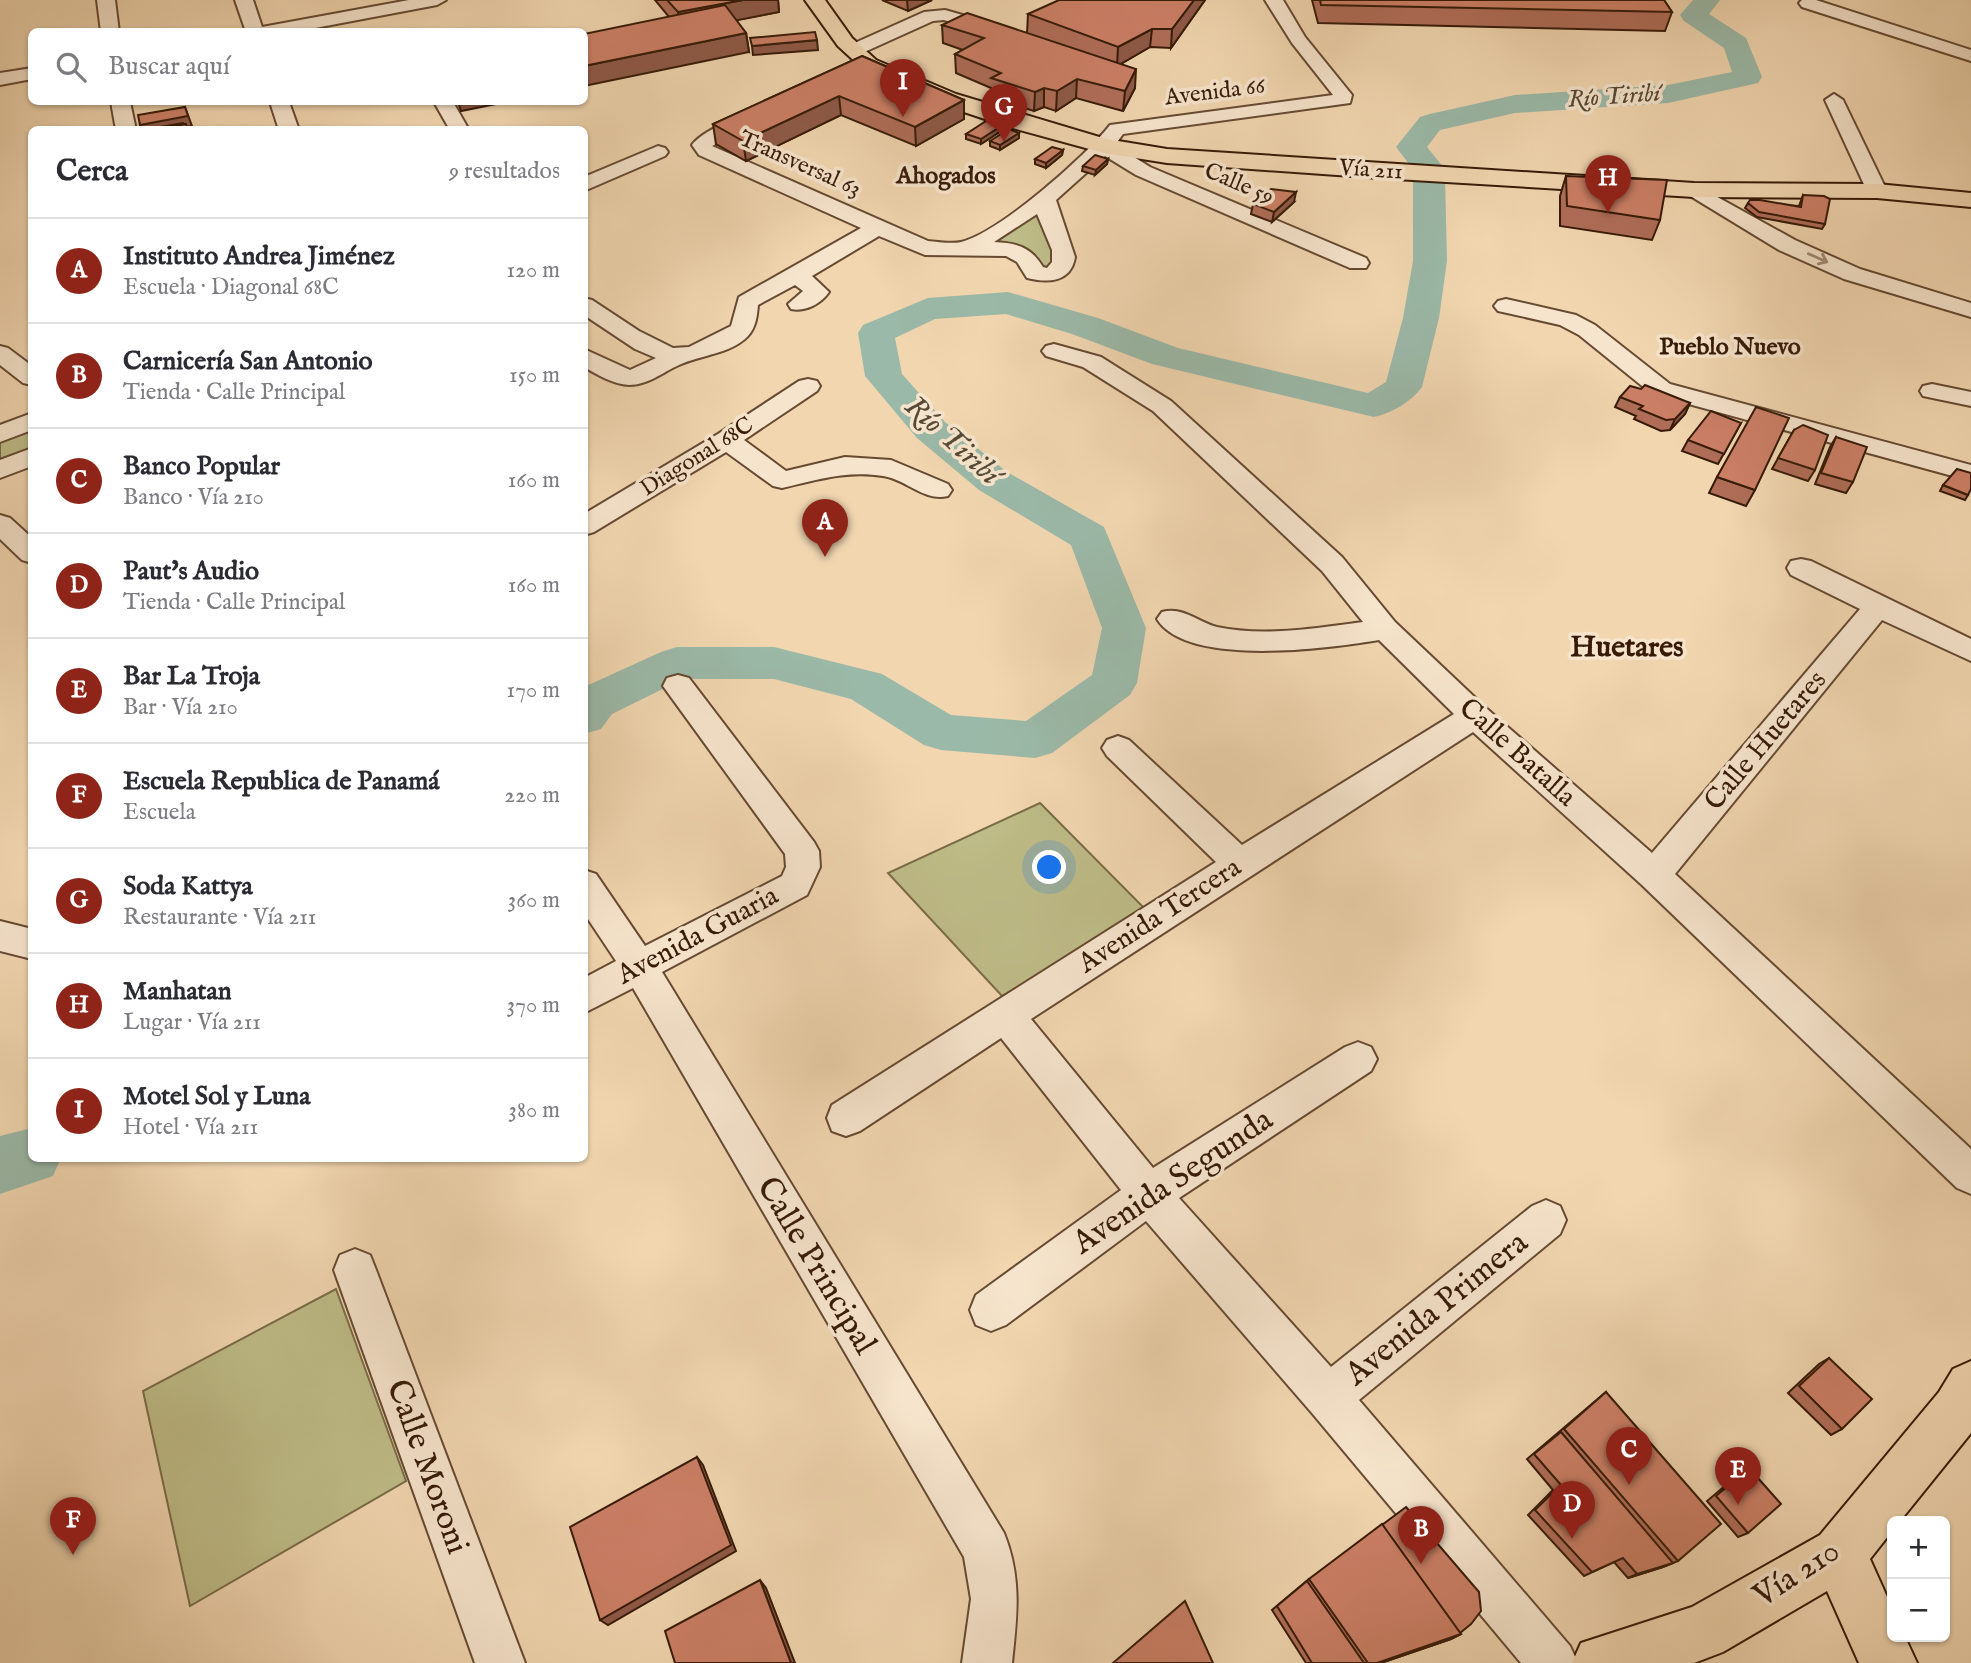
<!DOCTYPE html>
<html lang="es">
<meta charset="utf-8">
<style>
body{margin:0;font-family:"IM FELL English",serif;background:#f7f7f7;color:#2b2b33}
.controls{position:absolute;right:21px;bottom:21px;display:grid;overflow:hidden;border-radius:10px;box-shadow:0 2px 5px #0004}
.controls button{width:63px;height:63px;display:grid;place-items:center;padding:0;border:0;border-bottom:2px solid #e1e1e2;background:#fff;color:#2b2b33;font:35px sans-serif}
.you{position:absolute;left:1050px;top:868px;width:24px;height:24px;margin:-18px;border:5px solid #fff;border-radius:50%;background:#1a73e8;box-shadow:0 0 0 10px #1a73e833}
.badge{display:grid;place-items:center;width:46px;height:46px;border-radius:50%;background:#8f2418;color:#fff;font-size:23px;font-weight:700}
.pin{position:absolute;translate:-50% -58px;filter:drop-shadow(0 2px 4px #0008)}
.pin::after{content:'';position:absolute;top:37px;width:24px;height:21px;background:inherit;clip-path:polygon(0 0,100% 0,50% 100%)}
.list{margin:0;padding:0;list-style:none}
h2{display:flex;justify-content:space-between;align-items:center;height:91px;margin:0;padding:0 28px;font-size:30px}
h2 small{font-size:23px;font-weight:400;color:#7c7c81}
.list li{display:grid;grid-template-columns:46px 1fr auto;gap:21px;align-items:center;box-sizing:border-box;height:105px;padding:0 28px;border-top:2px solid #e1e1e2}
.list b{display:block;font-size:26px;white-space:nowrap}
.list p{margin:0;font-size:23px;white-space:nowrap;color:#7c7c81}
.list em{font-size:23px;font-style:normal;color:#7c7c81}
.icon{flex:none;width:38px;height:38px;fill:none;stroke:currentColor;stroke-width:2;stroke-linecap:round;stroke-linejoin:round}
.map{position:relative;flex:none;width:1971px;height:1663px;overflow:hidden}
.search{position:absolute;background:#fff;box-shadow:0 2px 5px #0004;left:28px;top:28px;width:560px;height:77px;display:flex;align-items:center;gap:18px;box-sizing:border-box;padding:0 24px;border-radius:10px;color:#7c7c81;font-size:26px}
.panel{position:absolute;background:#fff;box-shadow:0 2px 5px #0004;left:28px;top:126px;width:560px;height:1036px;border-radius:10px}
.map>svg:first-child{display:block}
.green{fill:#bebc88;stroke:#7a6c48;stroke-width:2}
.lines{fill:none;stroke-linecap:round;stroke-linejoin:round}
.river{fill:#9bb9a8;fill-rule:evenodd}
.minor-casing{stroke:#664a32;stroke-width:4}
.major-casing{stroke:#371b08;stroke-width:4}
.minor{fill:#f6e4cc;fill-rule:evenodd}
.major{fill:#f1d6b0;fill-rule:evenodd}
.wall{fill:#af6d58;stroke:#371b08;stroke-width:2}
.shaded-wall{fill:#8e5947;stroke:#371b08;stroke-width:2}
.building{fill:#cb7f66;stroke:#371b08;stroke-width:2}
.oneway{stroke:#a08a74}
.labels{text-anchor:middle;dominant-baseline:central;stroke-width:7;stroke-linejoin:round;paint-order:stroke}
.far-street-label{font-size:23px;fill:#371b08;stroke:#f6e4cc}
.far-water-label{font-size:24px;font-style:italic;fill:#554a38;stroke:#f6e4cc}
.far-neighbourhood-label{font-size:24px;font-weight:bold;fill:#371b08;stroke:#f6e4cc}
.street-label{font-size:28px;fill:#371b08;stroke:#f6e4cc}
.water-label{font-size:30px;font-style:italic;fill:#554a38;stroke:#f6e4cc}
.neighbourhood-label{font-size:30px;font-weight:bold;fill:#371b08;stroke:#f6e4cc}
.near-street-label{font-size:33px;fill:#371b08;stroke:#f6e4cc}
</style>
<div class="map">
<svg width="1971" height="1663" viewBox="0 0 1971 1663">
<rect width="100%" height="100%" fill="#f1d6b0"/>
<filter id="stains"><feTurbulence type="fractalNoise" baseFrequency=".00286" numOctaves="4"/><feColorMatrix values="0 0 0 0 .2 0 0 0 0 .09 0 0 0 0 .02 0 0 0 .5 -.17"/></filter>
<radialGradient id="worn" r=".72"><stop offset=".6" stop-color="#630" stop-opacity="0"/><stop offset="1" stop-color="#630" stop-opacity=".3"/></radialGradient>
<g class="green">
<polygon points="1038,208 1060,257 1052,271 984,244"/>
<polygon points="31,427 31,449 0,463 0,441"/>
<polygon points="1040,803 1149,913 1002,996 888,873"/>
<polygon points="336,1289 406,1481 190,1606 143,1391"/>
</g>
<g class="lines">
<g class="river">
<path d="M1693 0H1720L1709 14 1746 38 1762 77 1758 83 1668 103 1515 113 1440 130 1427 147 1444 168 1441 172 1445 177 1447 261 1439 318 1422 387C1411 402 1392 413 1374 417L1152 364 1072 334 1006 314 935 319 895 338 902 374 945 422 1007 472 1104 527 1146 628 1137 683 1130 695 1052 753 1035 758 941 750 924 745 851 699 774 679H683L612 714 601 729 584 734V687L661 652 677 647H774L882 674 951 715 1026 721 1092 675 1102 628 1071 545 979 490 917 438 865 376 858 333 863 325 928 298 1008 292 1098 318 1178 348 1368 393 1386 382 1403 318 1413 261V177L1416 173 1396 147 1420 117 1430 114 1515 95 1668 85 1732 72 1724 48 1684 21 1680 15Z"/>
<polygon points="32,1128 32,1158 61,1158 53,1176 0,1194 0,1136"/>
</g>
<defs>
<g id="minor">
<polygon points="97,0 115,0 119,32 101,32"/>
<polygon points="235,0 253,0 262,27 409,0 446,0 437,5 294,32 246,32"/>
<path d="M1265 0H1283L1305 37 1352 95 1350 103 1123 134 1115 145 1150 167 1366 258 1369 263 1366 268H1350L1136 175 1105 156 1056 200 1075 257C1071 283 1047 283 1027 278L1017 262 1006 256 925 255 879 236 812 276 829 292C821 304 805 312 791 309L788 304 803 291 795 285 758 305C757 316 756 327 748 336 731 354 700 355 679 365 663 372 648 385 629 385 613 384 598 375 584 367V349L630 370 656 358 635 349 584 315V298L592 300 639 331 673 348 689 347 731 326 739 297 861 228 699 155 692 145C701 132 748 109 763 113L766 117 763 121 712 146 928 241C938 242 952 244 961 242 999 233 1086 156 1110 125L1333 95 1292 43ZM1037 214 1052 250V262L1047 268 1043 267C1031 247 1017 243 994 242Z"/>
<polygon points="1802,0 1816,0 1971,50 1971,61 1802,7 1799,3"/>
<polygon points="945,10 966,16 969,20 960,25 944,20 933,21 860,54 848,54 845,50 848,46 924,12"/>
<polygon points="32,68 32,79 0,85 0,73"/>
<polygon points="1834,94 1843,100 1887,191 1884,195 1870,195 1867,191 1825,100"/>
<polygon points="111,102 130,102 136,130 116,130"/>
<polygon points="270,102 289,102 299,130 279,130"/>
<polygon points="434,102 453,102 469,130 450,130"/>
<polygon points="658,146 665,148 668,152 665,156 584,191 584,177"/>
<polygon points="1694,184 1795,240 1860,269 1971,303 1971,317 1844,279 1779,250 1687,194 1684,190 1687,186"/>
<polygon points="1506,299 1576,315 1595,325 1670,384 1971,465 1971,481 1652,394 1579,335 1560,325 1498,311 1494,306 1498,301"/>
<path d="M1054 344 1101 357 1171 401 1342 557 1395 622 1486 708 1652 853 1860 609 1791 575 1787 568 1791 561 1801 559 1811 561 1971 639V661L1882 620 1675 874 1971 1149V1194L1957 1188 1642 885 1473 732 1031 1019 1153 1168 1345 1047 1358 1042 1371 1047 1377 1059 1371 1071 1179 1198 1331 1367 1532 1206 1546 1200 1560 1206 1566 1220 1560 1234 1359 1400 1570 1646 1578 1663H1521L1312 1413 1146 1221 1006 1325 991 1331 976 1325 970 1310 976 1295 1121 1190 1001 1038 860 1131 846 1136 832 1131 827 1118 832 1105 1216 862 1107 756 1102 748 1107 740 1118 736 1129 740 1242 845 1454 714 1379 640C1331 648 1187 668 1157 619L1162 612C1182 606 1198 622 1217 627 1264 637 1316 628 1363 622L1322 571 1153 411 1083 367 1046 356 1042 351 1046 346Z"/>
<polygon points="0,346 8,348 32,366 32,385 23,383 0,365"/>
<path d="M808 379 817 381 820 386 817 391 744 440 786 471 845 457 891 460 948 484 952 490 948 496C924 502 906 479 883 476 847 470 816 480 782 488L773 486 726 452 594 532 584 535V514L718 434 799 381Z"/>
<polygon points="1932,384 1971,392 1971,406 1923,396 1920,391 1923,386"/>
<polygon points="32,413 32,430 0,442 0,425"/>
<polygon points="32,448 32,466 0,478 0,460"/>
<polygon points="0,515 10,518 32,538 32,563 22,560 0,539"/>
<path d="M678 675 689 678 814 842 819 851 820 867 807 895 662 972 1004 1533C1022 1578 1017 1616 1012 1663H962L971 1599 964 1557 633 988 584 1013V978L616 961 584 913V870L596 874 645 946 782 876 786 867 785 854 663 686 667 678Z"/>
<polygon points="0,921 32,929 32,959 0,951"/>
<polygon points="355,1249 370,1255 376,1270 525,1663 475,1663 334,1270 340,1255"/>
</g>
<g id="major">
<polygon points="805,0 825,0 852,38 876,60 956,94 1106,139 1167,149 1694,183 1877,184 1971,193 1971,207 1877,198 1694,197 1379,178 1167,163 1104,153 1009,127 940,104 862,68 838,46"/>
<polygon points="1971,1361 1971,1433 1900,1521 1892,1521 1892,1531 1870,1559 1892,1608 1892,1637 1905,1637 1917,1663 1859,1663 1827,1591 1723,1652 1694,1663 1572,1663 1581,1643 1692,1607 1820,1535 1939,1392 1953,1369"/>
</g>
</defs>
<use href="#minor" class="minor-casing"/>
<use href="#major" class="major-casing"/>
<use href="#minor" class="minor"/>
<use href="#major" class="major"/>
</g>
<g class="wall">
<polygon points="655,0 778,0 779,12 736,20 746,33 749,52 669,17"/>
<polygon points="882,0 932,0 908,11"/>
<polygon points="1205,0 1171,48 1150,47 1121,64 1135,88 1123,111 1076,98 1056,111 1044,107 1034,111 991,98 991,88 956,73 955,54 963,50 943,43 942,25 1027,33 1028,14"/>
<polygon points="1312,0 1664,0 1672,12 1665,31 1318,23"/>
<polygon points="862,56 964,100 964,119 916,146 841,115 746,161 716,144 713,124"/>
<polygon points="1001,126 1001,131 981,144 966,139 966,134"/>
<polygon points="1019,133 1019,138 1000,150 990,146 990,141"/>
<polygon points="1063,150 1062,155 1046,168 1035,164 1035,159"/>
<polygon points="1108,159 1107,164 1095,175 1082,171 1083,166"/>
<polygon points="1566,176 1660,220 1652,240 1560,226 1560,196"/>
<polygon points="1803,195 1825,224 1822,229 1757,217 1745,208 1748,203 1799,206"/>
<polygon points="1294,202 1272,222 1251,214 1253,204"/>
<polygon points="1620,397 1690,403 1685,414 1670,430 1661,431 1634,419 1636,416 1615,407"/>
<polygon points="1741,423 1718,464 1682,451 1688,440"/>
<polygon points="1794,430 1815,470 1808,481 1772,469"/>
<polygon points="1836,437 1853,482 1846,493 1815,484 1830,447"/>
<polygon points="1717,477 1755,490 1746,506 1709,493"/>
<polygon points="1943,485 1968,495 1965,500 1940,491"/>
<polygon points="1829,1358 1842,1429 1831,1435 1788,1393 1819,1364"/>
<polygon points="1606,1392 1678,1561 1663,1567 1628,1578 1614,1562 1584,1576 1528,1515 1553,1490 1527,1459"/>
<polygon points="1749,1468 1748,1533 1738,1537 1707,1501 1739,1474"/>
<polygon points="1309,1579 1460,1633 1461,1634 1451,1639 1381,1663 1306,1663 1272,1610"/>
</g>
<g class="shaded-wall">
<polygon points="743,0 778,0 779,12 681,31 678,12"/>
<polygon points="907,0 932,0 908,11"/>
<polygon points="1194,0 1205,0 1171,48 1172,29"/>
<polygon points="1152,29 1150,47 1117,66 1118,47"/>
<polygon points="746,33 749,52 584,86 584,66"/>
<polygon points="817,40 818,50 753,55 752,46"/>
<polygon points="1136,69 1135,88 1123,111 1125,91"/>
<polygon points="1077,79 1076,98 1056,111 1057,91"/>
<polygon points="1044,88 1044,107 1034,111 1035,92"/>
<polygon points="839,96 841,115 746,161 743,141"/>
<polygon points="964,100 964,119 916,146 915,127"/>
<polygon points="458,102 506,102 461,111"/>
<polygon points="185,107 192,126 187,127 188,130 142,130 140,125"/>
<polygon points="1001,126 1001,131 981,144 981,139"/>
<polygon points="1019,133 1019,138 1000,150 1000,145"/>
<polygon points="1063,150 1062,155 1046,168 1046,163"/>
<polygon points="1108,159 1107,164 1095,175 1096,170"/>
<polygon points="1296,192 1294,202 1272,222 1274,212"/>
<polygon points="1690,403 1685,414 1670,430 1675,419"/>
<polygon points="697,1457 703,1465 736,1551 608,1625 600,1620"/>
<polygon points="1673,1563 1663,1567 1628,1578 1637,1574"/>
<polygon points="760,1580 766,1588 795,1663 791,1663"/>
<polygon points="1461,1634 1451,1639 1381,1663 1377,1663"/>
</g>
<g class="building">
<polygon points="667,0 743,0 678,12"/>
<polygon points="1059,0 1194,0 1172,29 1152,29 1118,47 1028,14"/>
<polygon points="1320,0 1664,0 1672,12 1321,5"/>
<polygon points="725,5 746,33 584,66 584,34"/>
<polygon points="967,13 1136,69 1125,91 1077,79 1057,91 1044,88 1035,92 991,78 1001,73 955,54 984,38 942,25"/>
<polygon points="815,32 817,40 752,46 750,38"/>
<polygon points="862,56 964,100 915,127 839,96 743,141 713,124"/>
<polygon points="185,107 188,116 140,125 138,115"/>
<polygon points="986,121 1001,126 981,139 966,134"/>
<polygon points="183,123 184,124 156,129 155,128"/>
<polygon points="186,124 187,130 154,130"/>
<polygon points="1009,129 1019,133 1000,145 990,141"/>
<polygon points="1052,147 1063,150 1046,163 1035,159"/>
<polygon points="1095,155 1108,159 1096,170 1083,166"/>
<polygon points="1566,176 1667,180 1660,220 1567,206"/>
<polygon points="1271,189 1296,192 1274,212 1253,204"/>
<polygon points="1803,195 1824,196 1830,199 1825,224 1759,212 1748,203 1750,200 1760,200 1801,207"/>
<polygon points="1645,385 1690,403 1675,419 1666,420 1639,409 1643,406 1620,397 1630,386 1641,389"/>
<polygon points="1756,407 1789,418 1755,490 1717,477"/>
<polygon points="1711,411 1741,423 1724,454 1688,440"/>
<polygon points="1803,425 1828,435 1815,470 1778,458 1794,430"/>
<polygon points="1836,437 1867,447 1853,482 1821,473"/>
<polygon points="1957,469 1971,473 1971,489 1968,495 1943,485"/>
<polygon points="1829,1358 1872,1399 1842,1429 1799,1386"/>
<polygon points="1606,1392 1721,1524 1678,1561 1564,1429"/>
<polygon points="1561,1432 1673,1563 1637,1574 1623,1558 1592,1572 1535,1510 1561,1485 1534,1454"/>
<polygon points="697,1457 731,1545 600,1620 570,1527"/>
<polygon points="1749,1468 1781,1504 1748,1533 1716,1496"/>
<polygon points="1406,1507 1479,1592 1481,1611 1471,1624 1460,1633 1382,1525"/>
<polygon points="1382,1524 1461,1634 1377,1663 1368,1663 1309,1579"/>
<polygon points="760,1580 791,1663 675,1663 665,1631"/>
<polygon points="1307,1581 1364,1663 1312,1663 1277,1606"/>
<polygon points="1185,1601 1213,1663 1113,1663"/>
</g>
<defs><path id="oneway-shaft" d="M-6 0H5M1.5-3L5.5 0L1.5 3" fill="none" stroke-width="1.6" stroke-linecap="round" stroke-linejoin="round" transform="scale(1.75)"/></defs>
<use class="oneway" href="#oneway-shaft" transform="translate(1818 258) rotate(24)"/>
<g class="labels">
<g class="far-street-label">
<text transform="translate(1215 92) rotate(-7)">Avenida 66</text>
<text transform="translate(800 164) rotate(24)">Transversal 63</text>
<text transform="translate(1371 170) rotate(4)">Vía 211</text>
<text transform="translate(1239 184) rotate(23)">Calle 59</text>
<text transform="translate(697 457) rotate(-32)">Diagonal 68C</text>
</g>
<g class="far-water-label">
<text transform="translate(1614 97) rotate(-4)">Río Tiribí</text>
</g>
<g class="far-neighbourhood-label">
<text x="946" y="176">Ahogados</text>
<text x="1730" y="347">Pueblo Nuevo</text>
</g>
<g class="street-label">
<text transform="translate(1766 741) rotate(-50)">Calle Huetares</text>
<text transform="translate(1517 753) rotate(42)">Calle Batalla</text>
<text transform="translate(1160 916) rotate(-33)">Avenida Tercera</text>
<text transform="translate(698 936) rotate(-28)">Avenida Guaria</text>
</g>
<g class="water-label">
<text transform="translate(952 441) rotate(42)">Río Tiribí</text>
</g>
<g class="neighbourhood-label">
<text x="1627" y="648">Huetares</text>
</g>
<g class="near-street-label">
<text transform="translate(1173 1182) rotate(-34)">Avenida Segunda</text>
<text transform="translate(816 1266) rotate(59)">Calle Principal</text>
<text transform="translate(1437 1309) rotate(-39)">Avenida Primera</text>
<text transform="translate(427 1467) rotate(70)">Calle Moroni</text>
<text transform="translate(1797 1574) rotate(-33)">Vía 210</text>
</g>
</g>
<rect width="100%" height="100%" filter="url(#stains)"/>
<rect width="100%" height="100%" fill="url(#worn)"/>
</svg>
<div class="controls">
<button>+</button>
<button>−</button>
</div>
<div class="you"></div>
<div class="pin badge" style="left:825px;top:557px">A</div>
<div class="pin badge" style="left:1421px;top:1564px">B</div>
<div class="pin badge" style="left:1629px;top:1485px">C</div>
<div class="pin badge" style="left:1572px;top:1539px">D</div>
<div class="pin badge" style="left:1738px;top:1505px">E</div>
<div class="pin badge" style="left:73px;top:1555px">F</div>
<div class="pin badge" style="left:1004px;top:142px">G</div>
<div class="pin badge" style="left:1608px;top:213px">H</div>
<div class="pin badge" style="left:903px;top:117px">I</div>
<div class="search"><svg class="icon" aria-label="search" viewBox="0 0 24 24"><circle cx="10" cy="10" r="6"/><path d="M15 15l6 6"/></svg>Buscar aquí</div>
<section class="panel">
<h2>Cerca<small>9 resultados</small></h2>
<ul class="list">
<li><span class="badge">A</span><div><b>Instituto Andrea Jiménez</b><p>Escuela · Diagonal 68C</p></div><em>120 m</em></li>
<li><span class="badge">B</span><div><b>Carnicería San Antonio</b><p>Tienda · Calle Principal</p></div><em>150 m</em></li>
<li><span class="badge">C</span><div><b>Banco Popular</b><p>Banco · Vía 210</p></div><em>160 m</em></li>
<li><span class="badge">D</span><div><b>Paut's Audio</b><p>Tienda · Calle Principal</p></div><em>160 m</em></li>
<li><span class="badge">E</span><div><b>Bar La Troja</b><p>Bar · Vía 210</p></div><em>170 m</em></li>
<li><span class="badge">F</span><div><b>Escuela Republica de Panamá</b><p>Escuela</p></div><em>220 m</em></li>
<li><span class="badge">G</span><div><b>Soda Kattya</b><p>Restaurante · Vía 211</p></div><em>360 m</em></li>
<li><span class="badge">H</span><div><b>Manhatan</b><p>Lugar · Vía 211</p></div><em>370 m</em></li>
<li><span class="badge">I</span><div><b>Motel Sol y Luna</b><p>Hotel · Vía 211</p></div><em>380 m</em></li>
</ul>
</section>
</div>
